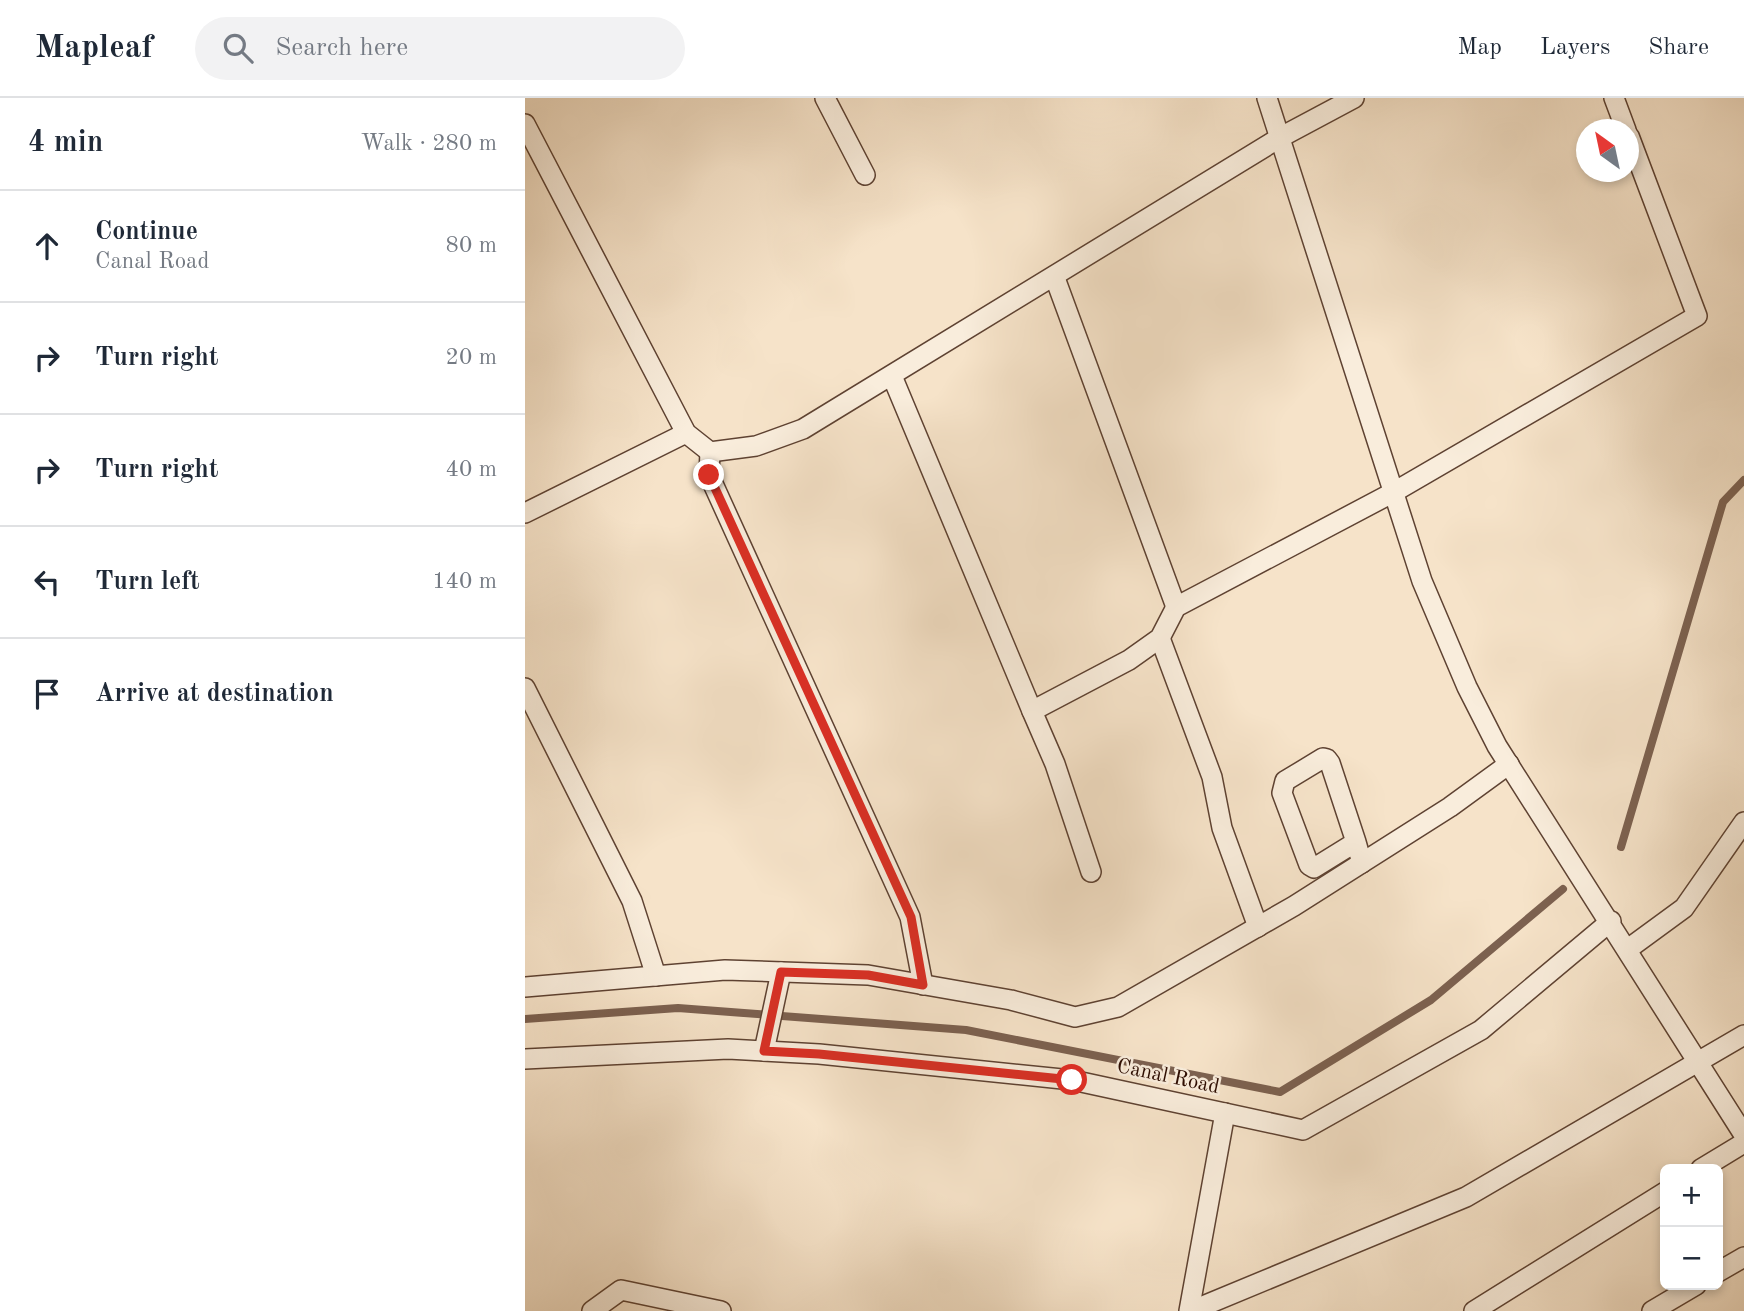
<!DOCTYPE html>
<meta charset="utf-8">
<style>
body{margin:0;font-family:"Old Standard TT",serif;background:#f2f2f3;color:#1f2937}
.controls{position:absolute;right:21px;bottom:21px;display:grid;overflow:hidden;border-radius:10px;box-shadow:0 4px 10px #0003}
.controls button{width:63px;height:63px;display:grid;place-items:center;padding:0;border:0;border-bottom:2px solid #e0e1e3;background:#fff;color:#1f2937;font:35px sans-serif}
.compass{position:absolute;left:1051px;top:21px;width:63px;height:63px;border-radius:50%;background:#fff;box-shadow:0 4px 10px #0003;rotate:327deg}
.stop{position:absolute;width:21px;height:21px;margin:-16px;border:5px solid #d93025;border-radius:50%;background:#fff}
.stop.end{background:#d93025;border-color:#fff;box-shadow:0 2px 7px #0008}
.list{margin:0;padding:0;list-style:none}
h2{display:flex;justify-content:space-between;align-items:center;height:91px;margin:0;padding:0 28px;font-size:30px}
h2 small{font-size:23px;font-weight:400;color:#747a83}
.list li{display:grid;grid-template-columns:46px 1fr auto;gap:21px;align-items:center;box-sizing:border-box;height:112px;padding:0 28px;border-top:2px solid #e0e1e3}
.list b{display:block;font-size:26px;white-space:nowrap}
.list p{margin:0;font-size:23px;white-space:nowrap;color:#747a83}
.list em{font-size:23px;font-style:normal;color:#747a83}
.icon{flex:none;width:38px;height:38px;fill:none;stroke:currentColor;stroke-width:2;stroke-linecap:round;stroke-linejoin:round}
.map{position:relative;flex:none;width:1219px;height:1213px;overflow:hidden}
header{display:flex;align-items:center;gap:42px;box-sizing:border-box;height:98px;padding:0 35px;background:#fff;border-bottom:2px solid #e0e1e3}
header strong{font-size:33px}
nav{display:flex;gap:38px;margin-inline-start:auto;font-size:24px}
.search{width:490px;height:63px;background:#f2f2f3;display:flex;align-items:center;gap:18px;box-sizing:border-box;padding:0 24px;border-radius:38px;color:#747a83;font-size:26px}
main{display:flex}
aside{flex:1;background:#fff}
.map>svg:first-child{display:block}
.lines{fill:none;stroke-linecap:round;stroke-linejoin:round}
.stream{stroke:#7c6150;stroke-width:8}
.minor-casing{stroke:#5e4232;stroke-width:22}
.minor{stroke:#f9eddc;stroke-width:19}
.route{stroke:#d93025;stroke-width:9}
.labels{text-anchor:middle;dominant-baseline:central;stroke-width:5;stroke-linejoin:round;paint-order:stroke}
.street-label{font-size:21px;fill:#2c0c00;stroke:#f9eddc}
</style>
<header>
<strong>Mapleaf</strong>
<div class="search"><svg class="icon" aria-label="search" viewBox="0 0 24 24"><circle cx="10" cy="10" r="6"/><path d="M15 15l6 6"/></svg>Search here</div>
<nav><a>Map</a><a>Layers</a><a>Share</a></nav>
</header>
<main>
<aside>
<h2>4 min<small>Walk · 280 m</small></h2>
<ul class="list">
<li><svg class="icon" aria-label="ahead" viewBox="0 0 24 24"><path d="M12 20V5M6 11l6-6 6 6"/></svg><div><b>Continue</b><p>Canal Road</p></div><em>80 m</em></li>
<li><svg class="icon" aria-label="right" viewBox="0 0 24 24"><path d="M7 20v-9h11M14 6l5 5-5 5"/></svg><div><b>Turn right</b></div><em>20 m</em></li>
<li><svg class="icon" aria-label="right" viewBox="0 0 24 24"><path d="M7 20v-9h11M14 6l5 5-5 5"/></svg><div><b>Turn right</b></div><em>40 m</em></li>
<li><svg class="icon" aria-label="left" viewBox="0 0 24 24"><path d="M17 20v-9H6M10 6l-5 5 5 5"/></svg><div><b>Turn left</b></div><em>140 m</em></li>
<li><svg class="icon" aria-label="arrive" viewBox="0 0 24 24"><path d="M6 21V4h12l-3 4 3 4H6"/></svg><div><b>Arrive at destination</b></div></li>
</ul>
</aside>
<div class="map">
<svg width="1219" height="1213" viewBox="0 0 1219 1213">
<rect width="100%" height="100%" fill="#f6e3c9"/>
<filter id="stains"><feTurbulence type="fractalNoise" baseFrequency=".00286" numOctaves="4"/><feColorMatrix values="0 0 0 0 .2 0 0 0 0 .09 0 0 0 0 .02 0 0 0 .5 -.17"/></filter>
<radialGradient id="worn" r=".72"><stop offset=".6" stop-color="#630" stop-opacity="0"/><stop offset="1" stop-color="#630" stop-opacity=".3"/></radialGradient>
<g class="lines">
<g class="stream">
<polyline points="1096,749 1198,404 1219,382"/>
<polyline points="0,921 153,910 441,932 755,994 906,902 1038,791"/>
</g>
<defs>
<g id="minor">
<polyline points="300,0 340,77"/>
<polyline points="742,0 897,483 942,589 972,648 1219,1037"/>
<polyline points="1089,0 1101,32"/>
<polyline points="0,26 161,335 185,354 231,348 278,331 756,39 829,0"/>
<polyline points="530,180 651,509"/>
<polyline points="367,278 507,613 604,562 635,540 651,509 869,394 1172,218 1104,38"/>
<polyline points="185,354 184,377 385,819 398,887"/>
<polyline points="0,415 161,335"/>
<polyline points="635,540 687,679 697,730 733,829"/>
<polyline points="0,590 107,803 131,878"/>
<polyline points="507,613 530,666 566,774"/>
<polyline points="831,744 789,770 784,767 757,695 760,683 798,660 802,661 805,665 831,744 837,765"/>
<polyline points="1103,851 1159,810 1219,724"/>
<polyline points="0,889 200,872 343,877 486,902 550,919 593,909 769,808 925,709 984,666"/>
<polyline points="239,953 256,874"/>
<polyline points="0,961 203,951 294,956 547,982 778,1032 956,932 1086,823"/>
<polyline points="1176,1071 1219,1045"/>
<polyline points="1193,1174 1219,1159"/>
<polyline points="67,1213 96,1192 196,1213"/>
<polyline points="664,1213 700,1015"/>
<polyline points="666,1213 941,1099 1219,937"/>
<polyline points="949,1213 1140,1094"/>
<polyline points="1127,1213 1171,1187"/>
</g>
</defs>
<use href="#minor" class="minor-casing"/>
<use href="#minor" class="minor"/>
</g>
<g class="lines">
<polyline class="route" points="184,377 386,819 398,887 343,877 256,874 239,953 294,956 547,982"/>
</g>
<g class="labels">
<g class="street-label">
<text transform="translate(643 979) rotate(12)">Canal Road</text>
</g>
</g>
<rect width="100%" height="100%" filter="url(#stains)"/>
<rect width="100%" height="100%" fill="url(#worn)"/>
</svg>
<div class="controls">
<button>+</button>
<button>−</button>
</div>
<svg class="compass" viewBox="-18 -18 36 36"><path d="M0-13l5 13h-10z" fill="#e53935"/><path d="M0 13l5-13h-10z" fill="#747a83"/></svg>
<div class="stop" style="left:547px;top:982px"></div>
<div class="stop end" style="left:184px;top:377px"></div>
</div>
</main>
